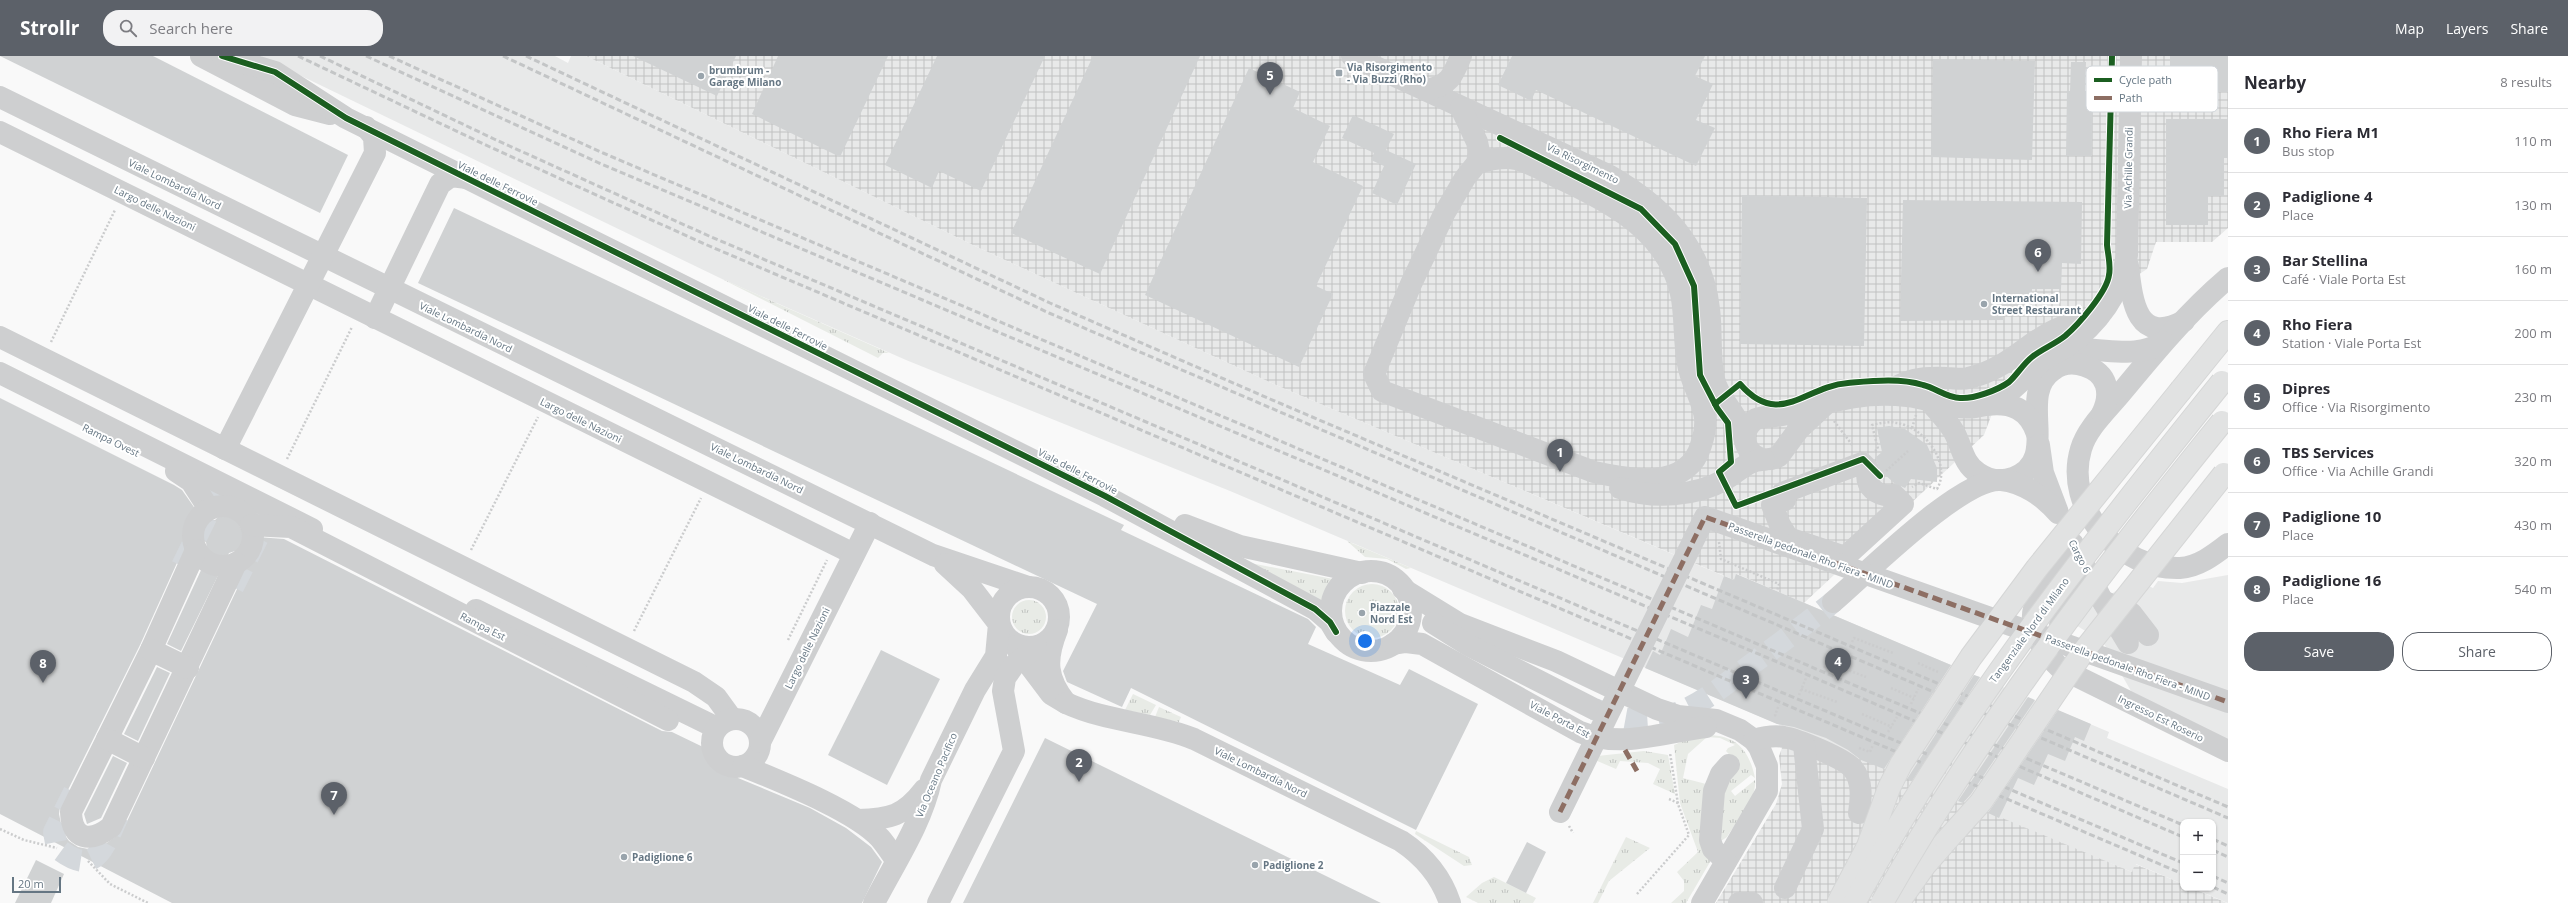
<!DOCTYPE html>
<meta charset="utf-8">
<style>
body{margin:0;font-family:"Open Sans",sans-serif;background:#f2f2f3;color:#2b2b33}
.controls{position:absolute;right:12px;bottom:12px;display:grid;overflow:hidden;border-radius:8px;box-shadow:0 1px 3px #0004}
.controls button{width:36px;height:36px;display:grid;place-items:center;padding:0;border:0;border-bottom:1px solid #e1e1e2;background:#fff;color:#2b2b33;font:20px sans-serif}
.scale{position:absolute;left:12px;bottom:10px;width:49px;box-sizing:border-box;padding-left:4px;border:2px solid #657683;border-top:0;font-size:11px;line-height:14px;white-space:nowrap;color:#657683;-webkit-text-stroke:3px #fff;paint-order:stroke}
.you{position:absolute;left:1365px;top:585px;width:14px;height:14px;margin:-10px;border:3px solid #fff;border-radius:50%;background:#1a73e8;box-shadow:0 0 0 6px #1a73e833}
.badge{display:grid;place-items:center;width:26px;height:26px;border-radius:50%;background:#5c6169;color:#fff;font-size:13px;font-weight:700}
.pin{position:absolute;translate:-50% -33px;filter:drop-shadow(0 1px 2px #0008)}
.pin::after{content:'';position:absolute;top:21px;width:14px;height:12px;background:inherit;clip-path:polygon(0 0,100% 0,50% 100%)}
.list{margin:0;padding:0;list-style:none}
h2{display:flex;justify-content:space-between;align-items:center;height:52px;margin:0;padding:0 16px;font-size:17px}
h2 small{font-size:13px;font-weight:400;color:#7c7c81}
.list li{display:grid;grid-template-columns:26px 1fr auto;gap:12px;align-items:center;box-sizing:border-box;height:64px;padding:0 16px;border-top:1px solid #e1e1e2}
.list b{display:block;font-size:15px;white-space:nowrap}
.list p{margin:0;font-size:13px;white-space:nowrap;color:#7c7c81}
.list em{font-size:13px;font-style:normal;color:#7c7c81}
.actions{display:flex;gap:8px;padding:12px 16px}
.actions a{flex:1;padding:9px 0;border:1px solid #5c6169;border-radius:16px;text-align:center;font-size:14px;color:#5c6169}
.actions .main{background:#5c6169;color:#fff}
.icon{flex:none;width:22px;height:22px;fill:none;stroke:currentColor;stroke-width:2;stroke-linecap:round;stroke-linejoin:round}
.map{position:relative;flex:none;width:2228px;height:847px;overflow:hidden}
header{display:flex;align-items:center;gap:24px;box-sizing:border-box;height:56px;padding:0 20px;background:#5c6169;color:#fff}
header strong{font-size:19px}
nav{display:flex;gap:22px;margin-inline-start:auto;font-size:14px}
.search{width:280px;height:36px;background:#f2f2f3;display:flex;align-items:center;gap:10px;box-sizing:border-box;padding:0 14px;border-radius:16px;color:#7c7c81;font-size:15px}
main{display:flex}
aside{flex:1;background:#fff}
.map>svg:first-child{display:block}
.built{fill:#e8e9e9}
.industrial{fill:url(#industrial-grid)}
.grass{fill:url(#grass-tufts)}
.building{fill:#d0d2d3;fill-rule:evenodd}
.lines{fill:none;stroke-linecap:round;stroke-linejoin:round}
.minor-tunnel{stroke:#d4d8dc;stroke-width:22;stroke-dasharray:22 11;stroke-linecap:butt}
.highway-casing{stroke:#d5d6d6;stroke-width:24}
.path{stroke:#cbcccd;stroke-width:2.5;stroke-dasharray:2 2;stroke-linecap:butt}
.minor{stroke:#cecfd0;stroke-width:22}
.highway{stroke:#e1e2e2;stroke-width:22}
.rail{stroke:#c3c5c6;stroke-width:3;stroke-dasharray:6 3;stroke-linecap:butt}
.highway-bridge-casing{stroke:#d5d6d6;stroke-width:24;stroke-linecap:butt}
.minor-bridge{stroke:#cecfd0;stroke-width:22}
.highway-bridge{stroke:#e1e2e2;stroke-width:22}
.quiet{stroke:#8d6e63;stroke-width:5;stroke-dasharray:10 5;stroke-linecap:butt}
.cycleway-casing{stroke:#fff;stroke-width:8}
.cycleway{stroke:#1b5e20;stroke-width:6}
.poi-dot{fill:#99a4ac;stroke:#fff;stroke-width:1.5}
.labels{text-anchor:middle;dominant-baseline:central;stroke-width:4;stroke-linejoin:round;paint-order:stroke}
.poi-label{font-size:10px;font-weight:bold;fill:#657683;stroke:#fff;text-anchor:start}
.street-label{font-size:10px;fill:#657683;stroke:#fff}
.key{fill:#fff;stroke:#d1d6da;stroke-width:1}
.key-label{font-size:11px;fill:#657683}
</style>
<header>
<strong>Strollr</strong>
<div class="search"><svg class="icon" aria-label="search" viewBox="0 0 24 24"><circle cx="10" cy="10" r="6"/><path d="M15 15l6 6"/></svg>Search here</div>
<nav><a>Map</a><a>Layers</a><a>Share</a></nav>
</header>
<main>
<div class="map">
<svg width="2228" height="847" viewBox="0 0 2228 847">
<defs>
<pattern id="industrial-grid" width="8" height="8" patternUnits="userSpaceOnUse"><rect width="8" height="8" fill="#e8e9e9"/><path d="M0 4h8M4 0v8" fill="none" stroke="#c0c1c2"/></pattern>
<pattern id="grass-tufts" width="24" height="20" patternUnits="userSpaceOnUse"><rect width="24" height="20" fill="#e8ebe6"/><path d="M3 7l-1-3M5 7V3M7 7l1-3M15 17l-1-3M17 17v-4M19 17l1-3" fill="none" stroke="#c0c3c0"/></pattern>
</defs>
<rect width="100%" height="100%" fill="#f9f9f9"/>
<g class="built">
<polygon points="260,0 555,0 568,7 571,0 586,0 977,191 1276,329 1724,520 1733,524 1736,518 2109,676 2107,682 2228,733 2228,847 2192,832 2213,832 2213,766 2183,766 2183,828 2136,808 2132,816 1999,762 1230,435 906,304 720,222"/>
<polygon points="2228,519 2228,685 2131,635 2103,586 2071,566 2133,523 2153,532 2158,525 2182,527"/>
</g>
<g class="industrial">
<polygon points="586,0 2228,0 2228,172 2212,186 2156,186 2147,213 2024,295 1999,339 1984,379 1804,547 1737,518 1734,524 1276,329 977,191"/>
<polygon points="1789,673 2132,816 2135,808 2183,828 2183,832 2192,832 2227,847 1716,847 1776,748 1782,728 1779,700"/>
</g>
<g class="grass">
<polygon points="720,222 889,297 883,297 878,302"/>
<polygon points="1347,485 1411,512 1406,513 1387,503 1365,501"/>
<polygon points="1230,503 1333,523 1326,532 1321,545"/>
<circle cx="1372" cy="555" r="27"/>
<circle cx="1029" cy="561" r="17"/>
<polygon points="1133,638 1156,649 1150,659 1125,654"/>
<polygon points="1159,651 1181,661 1179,666 1155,661"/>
<path d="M1697 679C1731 677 1748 688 1755 722L1751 719 1731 735 1735 740 1755 724C1757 744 1737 765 1727 781L1721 785 1720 734 1739 709 1726 695 1728 692 1735 689 1720 682 1707 681 1688 698 1683 722 1710 729V806L1686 847H1671L1684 835V825L1677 816 1698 796 1680 747 1674 689Z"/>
<polygon points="1644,695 1668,699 1675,738 1653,728 1660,713 1648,707 1620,705 1616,713 1588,701"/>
<polygon points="1416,775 1469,801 1472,809 1464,810 1415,778"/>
<polygon points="1626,781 1650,792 1609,825 1598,847 1593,847"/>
<polygon points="1494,821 1536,842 1533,847 1478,847 1466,841 1482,827"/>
</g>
<g class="building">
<polygon points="0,0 153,0 348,99 320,157"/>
<polygon points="633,0 736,0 717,40"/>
<polygon points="778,0 888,0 840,101 752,58"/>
<polygon points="937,0 1045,0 981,135 939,115 932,132 885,109"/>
<polygon points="1093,0 1200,0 1100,218 1011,177"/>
<polygon points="1512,0 1705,0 1695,20 1713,28 1696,64 1715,72 1696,110 1536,34 1531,45 1498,29"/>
<rect x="2170" y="0" width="58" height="36"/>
<polygon points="1933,3 2035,5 2032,104 1931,101"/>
<polygon points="2071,6 2086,6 2085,35 2093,35 2092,100 2066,100 2067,35 2070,35"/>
<polygon points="1249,12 1300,36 1293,52 1330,70 1313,106 1363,130 1316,230 1333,238 1299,311 1145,239"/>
<polygon points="1353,59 1394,78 1386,94 1416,108 1397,149 1372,137 1384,110 1371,104 1374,97 1342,82"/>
<polygon points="2166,63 2228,63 2228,102 2224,102 2224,140 2208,140 2208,169 2166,169"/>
<polygon points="1742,139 1867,142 1864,290 1740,288"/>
<polygon points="1903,144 2082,146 2081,208 2062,207 2061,233 2032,233 2031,259 2003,259 2003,264 1900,265"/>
<polygon points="454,152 1124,469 1121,474 1308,563 1316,571 1308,588 1400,629 1409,613 1478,648 1416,774 1131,632 1122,651 1067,626 1063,615 1097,548 418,227"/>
<path d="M0 342 174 429 182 434 203 464H215L220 459 221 452 241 462 239 469 245 480 284 483 662 675 672 676 732 705 731 712 738 722 810 752 846 772 871 791 882 806 862 847H172L0 758ZM194 482 206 486 208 499 167 588 181 595 229 497 235 495 242 496 248 506 247 512 122 776 101 791 88 793 78 791 69 785 63 777 59 758 60 750 140 589 185 489Z"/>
<polygon points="1889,370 1905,373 1927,389 1937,412 1937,426 1911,423 1905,432 1894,427 1880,414 1875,402 1882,396 1877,372"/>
<polygon points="1736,518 1951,609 1884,713 1861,704 1848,694 1826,682 1794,671 1777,668 1645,612 1653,595 1660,599 1671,573 1688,581 1701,549 1712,553 1724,520 1734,524"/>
<polygon points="881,594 940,623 887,729 828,699"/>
<polygon points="157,611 170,617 138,685 124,678"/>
<polygon points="1974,619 1980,621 1912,725 1907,723"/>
<polygon points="2028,641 2035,644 1971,738 1963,747 1958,745"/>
<polygon points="2058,654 2091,668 2084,685 2075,681 2065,705 2048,698 2034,729 2018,722 1999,762 1988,757"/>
<polygon points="1045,682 1226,771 1381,847 963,847"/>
<polygon points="113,700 127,707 101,762 87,768 84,758"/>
<polygon points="1527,786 1546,796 1526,837 1506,827"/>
<polygon points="36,804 64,818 51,847 15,847"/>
</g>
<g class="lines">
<g class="minor-tunnel">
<polyline points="182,510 222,429"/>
<polyline points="233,531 271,455"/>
<path d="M1594 653C1614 661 1635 667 1656 663 1695 656 1725 628 1756 605 1782 586 1808 566 1833 546"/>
<path d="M74 736 54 776 57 792C96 823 103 792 118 760"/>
</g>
<defs>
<g id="highway">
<polyline points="2181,334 2228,276"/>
<polyline points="1898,847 1925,809 1946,785"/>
</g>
</defs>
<use href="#highway" class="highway-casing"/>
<g class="path">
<polyline points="51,286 115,154"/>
<polyline points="1834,365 1853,390"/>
<polyline points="1912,372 1916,359"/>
<path d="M1875 395 1878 393 1872 369C1880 367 1889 365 1897 367 1924 371 1952 407 1937 433L1919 427 1912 431"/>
<polyline points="287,403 352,271"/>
<polyline points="1886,415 1908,395"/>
<polyline points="1719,486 1721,503 1779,528 1777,535"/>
<polyline points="471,494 538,361"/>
<polyline points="634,575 701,442"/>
<polyline points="788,584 827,504"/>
<polyline points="1852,586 1854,582 1893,597"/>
<polyline points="1827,606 1866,621"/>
<polyline points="1918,607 1938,616"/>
<polyline points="1824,612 1832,596"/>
<polyline points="1891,632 1914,642"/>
<polyline points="1801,633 1837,646"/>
<polyline points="1799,639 1806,622"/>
<polyline points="1911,648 1918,633"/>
<polyline points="1862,658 1892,671"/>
<polyline points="1776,660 1775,659 1779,649"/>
<polyline points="1888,676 1897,661"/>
<polyline points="1859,692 1870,696 1873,689"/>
<polyline points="1669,743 1678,747"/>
<polyline points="1569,770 1573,777"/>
<polyline points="0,773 24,784 57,792"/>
<polyline points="88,805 110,828 148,847"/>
<polyline points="1637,838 1689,779 1678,748 1670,697"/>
</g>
<g class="minor">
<polyline points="201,0 295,49 330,58"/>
<polyline points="222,0 275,16 346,62 1105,440 1315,553 1330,566 1336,576"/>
<path d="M1352 0 1610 120C1662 150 1702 190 1709 253 1712 276 1709 300 1714 323 1719 345 1739 358 1744 382"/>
<path d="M1426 34C1449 30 1453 20 1461 0"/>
<polyline points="0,41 933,499 1028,531"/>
<path d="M1461 52 1477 86 1479 96 1477 107 1465 122 1444 158 1411 228 1374 318 1382 335 1594 416C1630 424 1688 435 1701 389 1704 380 1706 372 1705 362 1703 344 1691 327 1688 308 1682 276 1688 247 1674 216 1654 168 1602 142 1557 121 1544 115 1530 107 1516 103 1503 100 1490 104 1477 107"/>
<polyline points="0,76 854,498"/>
<path d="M2128 210C2132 244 2136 290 2184 265"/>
<path d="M2228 222C2188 256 2154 297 2121 337 2107 354 2087 372 2081 393 2063 453 2120 514 2180 512 2198 511 2214 499 2228 488"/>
<polyline points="375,262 440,128 451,120 467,122"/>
<polyline points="0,281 694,626 716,641 732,663"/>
<path d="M2060 297C2094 286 2131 307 2163 286"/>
<polyline points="0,317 312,473"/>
<path d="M1884 338C1908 323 1919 321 1947 322 1954 322 1962 324 1968 322 2018 312 2037 267 2094 264"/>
<path d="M1929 345C1938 355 1947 364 1954 376 1962 390 1963 408 1978 417 1988 424 2001 426 2013 422 2063 404 2015 340 2053 314 2062 307 2074 306 2085 310 2108 317 2112 338 2102 358"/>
<path d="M1827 347 1799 373 1779 400C1753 414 1731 380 1756 363 1764 360 1773 361 1782 359 1828 347 1858 335 1907 340 1930 342 1951 354 1975 351 2003 348 2019 326 2039 308 2047 300 2058 297 2067 290 2097 269 2122 236 2127 199L2131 0"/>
<path d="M1987 349C2011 346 2029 353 2037 378"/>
<polyline points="2039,389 2043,417 2057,454"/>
<polyline points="225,393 375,97 374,81 366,71"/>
<path d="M1862 407 1868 413C1864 431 1877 441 1894 439L1903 448 1845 501 1788 482 1780 469 1772 449 1785 444 1782 437Z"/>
<polyline points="176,415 191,425 209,453"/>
<path d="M1620 432C1653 443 1695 441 1726 423 1738 416 1749 403 1764 404"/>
<circle cx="223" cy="480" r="30"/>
<polyline points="1185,469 1240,490 1362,517"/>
<polyline points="2073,488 2102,544 2128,587"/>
<path d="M196 494 151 594 71 756C72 784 90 787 111 771L236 507"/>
<path d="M2077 496C2035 535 2011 564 2060 612L2228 695"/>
<circle cx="1371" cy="555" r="40"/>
<circle cx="1029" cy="561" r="30"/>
<polyline points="1403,533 1460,568 1556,605 1657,653 1678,660 1716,664 1740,674 1754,684 1759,691 1767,710 1767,735 1702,847"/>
<polyline points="2103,545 2131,557 2148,579"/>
<path d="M1833 546C1865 519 1962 421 2001 424 2023 426 2044 441 2058 457"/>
<polyline points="476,554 717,672"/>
<polyline points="1433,567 1468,589 1594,653"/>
<path d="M2060 569C2061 548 2076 534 2090 521"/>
<path d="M1393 588 1406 586 1422 588 1580 676C1621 693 1664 676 1706 671"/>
<path d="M1015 590 1051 638 1066 647C1046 622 1045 604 1057 574"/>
<polyline points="151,594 188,612"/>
<path d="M1066 647C1107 666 1153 666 1194 683L1401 785C1425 801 1441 820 1450 847"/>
<circle cx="736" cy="687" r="24"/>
<polyline points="107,683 144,702"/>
<path d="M1754 684C1764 681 1773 679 1784 681 1797 683 1846 703 1853 713 1863 725 1861 743 1859 757"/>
<polyline points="760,686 870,467"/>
<path d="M743 710C779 725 854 754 880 782 886 789 891 797 896 804"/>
<path d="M858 764C890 763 904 760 924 734"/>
<polyline points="1726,805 1713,793 1710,784 1714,735 1721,718 1729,709"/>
<polyline points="1785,832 1813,773 1804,689"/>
<path d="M874 847C894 808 922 767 931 724L975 634 996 600 999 568 972 533 945 508"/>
<polyline points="938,847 1014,695 1003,635 1005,622 1014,609 1036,591"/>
<polyline points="1739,847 1752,847"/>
</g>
<use href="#highway" class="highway"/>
<g class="rail">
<polyline points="298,0 490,91 707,189 2183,818"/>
<polyline points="320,0 494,83 709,180 2183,807"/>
<polyline points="366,0 599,107 1808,619 2183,781"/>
<polyline points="389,0 603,97 2183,769"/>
<polyline points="503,0 1049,257 2228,762"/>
<polyline points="526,0 1050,247 1270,343 2228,751"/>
<polyline points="2213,783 2228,790"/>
<polyline points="2213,794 2228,801"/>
<polyline points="2213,820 2228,827"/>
<polyline points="2213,831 2228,838"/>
</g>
<defs>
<g id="highway-bridge">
<polyline points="1946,785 1981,746 2083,596 2224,418"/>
<polyline points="1838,847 1868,790 1889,732 1901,708 1971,601 2037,512 2181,334"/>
<path d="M1854 847C1956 659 2088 492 2222 326"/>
<path d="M1882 847C1979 675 2098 519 2222 366"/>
</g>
</defs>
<use href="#highway-bridge" class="highway-bridge-casing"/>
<g class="minor-bridge">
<polyline points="251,469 291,471 668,664"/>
<polyline points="1560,756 1705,461 2228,646"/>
</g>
<use href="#highway-bridge" class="highway-bridge"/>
<g class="quiet">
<polyline points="1625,694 1637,715"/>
<polyline points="1560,756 1705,461 2228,646"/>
</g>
<defs>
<g id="cycleway">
<polyline points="222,0 275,16 346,62 1105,440 1315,553 1330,566 1336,576"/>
<polyline points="1500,82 1641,153 1675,188 1694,230 1700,319 1717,352 1728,367 1731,406 1719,416 1736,450 1863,403 1880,420"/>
<path d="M1715 348 1740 328C1779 373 1805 330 1848 327 1872 325 1900 322 1923 329 1936 332 1947 342 1960 342 1974 343 1998 334 2009 326 2017 319 2023 308 2032 301 2042 293 2055 288 2065 280 2078 269 2107 236 2109 219 2111 210 2108 199 2107 189L2112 0"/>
</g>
</defs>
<use href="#cycleway" class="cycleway-casing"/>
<use href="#cycleway" class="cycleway"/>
</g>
<g class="poi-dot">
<rect x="1335" y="13" width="8" height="8" rx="2"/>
<circle cx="701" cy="20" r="4"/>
<circle cx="1984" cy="248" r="4"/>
<circle cx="1362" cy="557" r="4"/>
<circle cx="624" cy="801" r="4"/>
<circle cx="1255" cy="809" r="4"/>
</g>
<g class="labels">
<g class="poi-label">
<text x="1347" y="11">Via Risorgimento<tspan x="1347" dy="12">- Via Buzzi (Rho)</tspan></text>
<text x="709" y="14">brumbrum -<tspan x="709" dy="12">Garage Milano</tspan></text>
<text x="1992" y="242">International<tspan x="1992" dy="12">Street Restaurant</tspan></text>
<text x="1370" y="551">Piazzale<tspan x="1370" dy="12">Nord Est</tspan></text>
<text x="632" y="801">Padiglione 6</text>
<text x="1263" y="809">Padiglione 2</text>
</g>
<g class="street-label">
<text transform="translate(1583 107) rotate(26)">Via Risorgimento</text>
<text transform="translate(2128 112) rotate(-89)">Via Achille Grandi</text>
<text transform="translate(498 127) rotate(26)">Viale delle Ferrovie</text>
<text transform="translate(175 128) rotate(26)">Viale Lombardia Nord</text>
<text transform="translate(155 152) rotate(26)">Largo delle Nazioni</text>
<text transform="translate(466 271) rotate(26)">Viale Lombardia Nord</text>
<text transform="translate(788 271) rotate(27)">Viale delle Ferrovie</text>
<text transform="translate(581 364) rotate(26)">Largo delle Nazioni</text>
<text transform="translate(111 384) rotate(26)">Rampa Ovest</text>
<text transform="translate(757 412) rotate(26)">Viale Lombardia Nord</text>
<text transform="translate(1078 415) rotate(27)">Viale delle Ferrovie</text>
<text transform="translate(1811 499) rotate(20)">Passerella pedonale Rho Fiera - MIND</text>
<text transform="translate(2080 500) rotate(63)">Cargo 6</text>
<text transform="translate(483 570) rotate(27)">Rampa Est</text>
<text transform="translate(2029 574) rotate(-54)">Tangenziale Nord di Milano</text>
<text transform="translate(807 592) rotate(-64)">Largo delle Nazioni</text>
<text transform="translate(2128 611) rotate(20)">Passerella pedonale Rho Fiera - MIND</text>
<text transform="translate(2161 662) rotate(26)">Ingresso Est Roserio</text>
<text transform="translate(1560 663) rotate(28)">Viale Porta Est</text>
<text transform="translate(1261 716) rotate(26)">Viale Lombardia Nord</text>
<text transform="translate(936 719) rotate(-67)">Via Oceano Pacifico</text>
</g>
</g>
<rect x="2086" y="10" width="132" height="46" rx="6" class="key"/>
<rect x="2094" y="22" width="18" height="4" fill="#1b5e20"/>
<rect x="2094" y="40" width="18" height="4" fill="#8d6e63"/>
<g class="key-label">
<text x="2119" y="28">Cycle path</text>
<text x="2119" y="46">Path</text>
</g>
</svg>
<div class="controls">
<button>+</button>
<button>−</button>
</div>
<div class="scale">20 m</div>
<div class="you"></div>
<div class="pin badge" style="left:1560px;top:416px">1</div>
<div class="pin badge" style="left:1079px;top:726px">2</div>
<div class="pin badge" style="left:1746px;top:643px">3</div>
<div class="pin badge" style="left:1838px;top:625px">4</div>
<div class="pin badge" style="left:1270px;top:39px">5</div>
<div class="pin badge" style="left:2038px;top:216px">6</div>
<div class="pin badge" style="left:334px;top:759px">7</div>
<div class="pin badge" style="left:43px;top:627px">8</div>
</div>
<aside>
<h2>Nearby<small>8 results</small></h2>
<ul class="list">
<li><span class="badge">1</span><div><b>Rho Fiera M1</b><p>Bus stop</p></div><em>110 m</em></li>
<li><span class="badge">2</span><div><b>Padiglione 4</b><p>Place</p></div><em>130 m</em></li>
<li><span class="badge">3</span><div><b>Bar Stellina</b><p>Café · Viale Porta Est</p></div><em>160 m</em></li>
<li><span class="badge">4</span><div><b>Rho Fiera</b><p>Station · Viale Porta Est</p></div><em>200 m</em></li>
<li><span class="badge">5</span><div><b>Dipres</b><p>Office · Via Risorgimento</p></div><em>230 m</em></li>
<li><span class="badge">6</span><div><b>TBS Services</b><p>Office · Via Achille Grandi</p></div><em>320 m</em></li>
<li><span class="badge">7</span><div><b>Padiglione 10</b><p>Place</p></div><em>430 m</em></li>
<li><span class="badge">8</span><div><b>Padiglione 16</b><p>Place</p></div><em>540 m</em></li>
</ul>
<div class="actions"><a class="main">Save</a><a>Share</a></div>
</aside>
</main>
